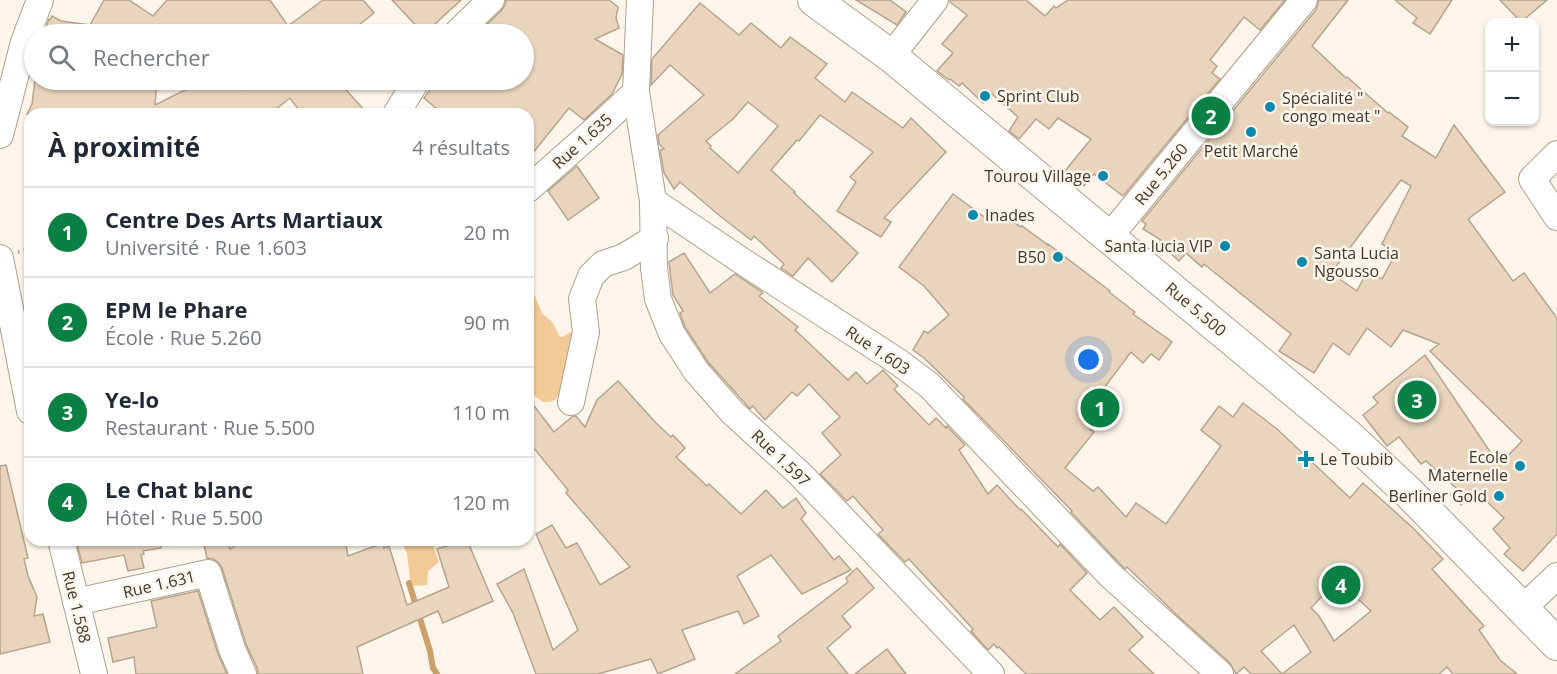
<!DOCTYPE html>
<html lang="fr">
<meta charset="utf-8">
<style>
body{margin:0;font-family:"Open Sans",sans-serif;background:#f6f6f7;color:#1f2937}
.controls{position:absolute;right:18px;top:18px;display:grid;overflow:hidden;border-radius:12px;box-shadow:0 2px 4px #0004}
.controls button{width:54px;height:54px;display:grid;place-items:center;padding:0;border:0;border-bottom:2px solid #e0e1e3;background:#fff;color:#1f2937;font:30px sans-serif}
.you{position:absolute;left:1089px;top:360px;width:21px;height:21px;margin:-15px;border:4px solid #fff;border-radius:50%;background:#1a73e8;box-shadow:0 0 0 9px #1a73e833}
.badge{display:grid;place-items:center;width:39px;height:39px;border-radius:50%;background:#0b8043;color:#fff;font-size:20px;font-weight:700}
.pin{position:absolute;translate:-50% -50%;border:3px solid #fff;box-shadow:0 2px 6px #0006}
.list{margin:0;padding:0;list-style:none}
h2{display:flex;justify-content:space-between;align-items:center;height:78px;margin:0;padding:0 24px;font-size:26px}
h2 small{font-size:20px;font-weight:400;color:#747a83}
.list li{display:grid;grid-template-columns:39px 1fr auto;gap:18px;align-items:center;box-sizing:border-box;height:90px;padding:0 24px;border-top:2px solid #e0e1e3}
.list b{display:block;font-size:22px;white-space:nowrap}
.list p{margin:0;font-size:20px;white-space:nowrap;color:#747a83}
.list em{font-size:20px;font-style:normal;color:#747a83}
.icon{flex:none;width:33px;height:33px;fill:none;stroke:currentColor;stroke-width:2;stroke-linecap:round;stroke-linejoin:round}
.map{position:relative;flex:none;width:1557px;height:674px;overflow:hidden}
.search{position:absolute;background:#fff;box-shadow:0 2px 4px #0004;left:24px;top:24px;width:510px;height:66px;display:flex;align-items:center;gap:15px;box-sizing:border-box;padding:0 21px;border-radius:33px;color:#747a83;font-size:22px}
.panel{position:absolute;background:#fff;box-shadow:0 2px 4px #0004;left:24px;top:108px;width:510px;height:438px;border-radius:18px}
.map>svg:first-child{display:block}
.green{fill:#f3ca96}
.lines{fill:none;stroke-linecap:round;stroke-linejoin:round}
.stream{stroke:#cba16b;stroke-width:6}
.building{fill:#e9d5bd;stroke:#b7a48c;stroke-width:1.5;fill-rule:evenodd}
.minor-casing{stroke:#b19f87;stroke-width:28}
.major-casing{stroke:#b19f87;stroke-width:34}
.path{stroke:#b0a89e;stroke-width:4;stroke-dasharray:1.5 4.5;stroke-linecap:butt}
.minor{stroke:#fff;stroke-width:26}
.major{stroke:#fff;stroke-width:32}
.poi-dot{fill:#098aab;stroke:#fdf5eb;stroke-width:2}
.labels{text-anchor:middle;dominant-baseline:central;stroke-width:5;stroke-linejoin:round;paint-order:stroke}
.poi-label{font-size:16px;fill:#41392f;stroke:#fdf5eb;text-anchor:start}
.street-label{font-size:16px;fill:#41392f;stroke:#fdf5eb}
</style>
<div class="map">
<svg width="1557" height="674" viewBox="0 0 1557 674">
<rect width="100%" height="100%" fill="#fdf5eb"/>
<g class="green">
<polygon points="528,287 534,294 542,313 553,323 560,337 564,336 576,329 564,386 555,400 549,402 543,402 528,391"/>
<polygon points="401,540 433,540 432,542 439,562 428,571 427,585 411,586 407,554"/>
</g>
<g class="lines">
<polyline class="stream" points="409,583 430,651 433,668 437,674"/>
</g>
<g class="building">
<polygon points="104,0 129,0 153,16 167,0 270,0 288,26 323,0 363,0 374,13 348,34 43,34 49,19 50,20 52,16 61,21 90,25"/>
<polygon points="392,0 461,0 424,34"/>
<polygon points="506,0 609,0 618,7 616,18 619,28 595,39 623,55 622,74 612,94 584,120 569,108 528,159 528,114 443,114 424,98 437,80 524,80 524,34 477,34 501,11 505,5"/>
<polygon points="856,0 890,0 906,12 897,25"/>
<polygon points="950,0 1026,0 1045,16 1054,6 1056,8 1068,0 1285,0 1260,30 1244,17 1210,60 1217,66 1212,73 1220,79 1123,196 1094,174 1084,186 1065,171 1091,139 1058,118 1049,129 1036,119 1019,139 1009,131 1018,117 992,94 983,103 962,83 959,86 950,79 949,80 937,71 953,53 942,44 967,15 950,2"/>
<path d="M1319 0H1348L1312 46 1346 78 1347 77 1388 113 1389 112 1408 127 1402 136 1436 158 1454 125 1505 192 1468 219 1513 281 1524 273 1557 318V534L1523 571 1504 554 1510 548 1493 529 1504 518 1475 490 1461 505 1450 495 1456 488 1426 461 1421 464 1399 437 1387 446 1363 415 1378 403 1373 397 1425 355 1499 465 1522 441 1430 351 1439 344 1403 330 1391 347 1367 328 1349 355 1333 343 1314 373 1279 351 1291 334 1204 264 1202 267 1186 253 1179 261 1159 243 1161 240 1143 229 1146 224 1142 221 1316 10ZM1401 180 1411 186 1382 244 1396 253 1382 279 1367 271 1357 291 1331 273Z"/>
<polygon points="1395,0 1452,0 1430,34 1413,23 1417,18"/>
<polygon points="1500,0 1547,0 1521,22"/>
<path d="M700 3 739 35 751 23 781 48 790 37 827 64 815 78 845 102 852 92 903 128 911 118 946 152 884 218 891 222 881 237 837 211 856 182 850 177 873 152 820 115 799 141 797 140 771 170 795 192 794 193 858 253 832 282 808 258 793 276 781 268 784 264 754 236 751 240 720 216 680 182 674 189 664 173 660 150 664 149 659 144 658 135 704 95 670 65 651 85 652 59ZM748 102 778 126 738 173 710 148 711 146 706 141 733 119Z"/>
<polygon points="35,80 157,80 155,105 205,80 239,80 245,90 259,80 337,80 368,114 302,114 290,98 270,114 27,114 32,104"/>
<polygon points="577,166 599,198 568,220 548,191"/>
<path d="M953 194 990 221 996 211 1021 227 1022 226 1048 245V244L1110 291 1109 292 1135 312 1133 314 1172 342 1159 360 1151 354 1143 363 1131 352 1104 388 1113 394 1090 429 1094 432 1065 468 1093 491 1098 487 1126 517 1136 503 1166 524 1221 446 1201 430 1219 406 1233 417 1243 403 1277 429 1350 498 1363 483 1413 528 1443 559 1432 569 1484 626 1479 630 1500 660 1517 674H1453L1447 667 1439 674H1282L1311 652 1294 625 1261 651 1282 674H1251L1244 667 1236 674 1230 663 1179 617 1127 567 1125 569 1120 564 1071 512 1072 511 963 399 964 397 924 358 913 350 924 331 928 333 949 315 924 286 899 267ZM1337 580 1371 611 1334 641 1319 616 1311 608Z"/>
<polygon points="684,253 710,293 735,274 763,293 759,296 798,327 795,330 848,380 856,372 867,384 883,370 898,386 894,389 929,425 936,418 946,428 947,426 965,445 959,450 988,494 997,485 1020,510 1021,509 1058,547 1060,544 1087,573 1070,590 1100,620 1114,607 1143,637 1129,650 1154,674 1026,674 999,647 997,648 994,644 988,650 971,631 973,629 909,559 905,562 878,534 883,530 853,496 847,501 820,474 841,455 822,433 840,417 809,384 797,396 792,392 765,420 753,406 750,409 744,402 708,362 685,327 680,313 683,311 673,295 669,262"/>
<polygon points="618,381 656,423 671,437 673,435 685,448 676,457 707,486 709,484 741,514 766,490 783,508 796,498 806,513 801,519 834,560 839,556 851,570 802,594 771,555 737,576 759,616 744,624 738,611 682,630 695,659 658,674 651,659 598,674 536,674 513,613 497,584 524,569 553,650 578,630 536,534 552,525 566,548 577,543 600,585 630,567 566,493 568,490 528,441 528,398 554,432 573,416 576,416 585,427 597,400"/>
<polygon points="6,465 28,558 24,559 28,576 37,597 34,616 43,614 50,642 0,654 0,466"/>
<polygon points="76,540 160,540 161,548 143,551 144,554 141,555 144,568 128,571 124,555 82,563"/>
<polygon points="203,540 227,540 230,549 245,540 345,540 348,556 383,543 384,548 389,546 407,605 449,587 437,549 467,540 493,601 443,623 438,611 357,647 363,674 258,674 257,668 246,644 222,568 218,562 213,559 207,558"/>
<polygon points="857,568 874,588 842,616 851,627 827,648 848,674 735,674 781,641 778,636 848,582 846,578"/>
<polygon points="198,591 218,654 227,674 136,674 134,657 113,662 108,638 157,627 151,601"/>
<polygon points="887,649 906,674 855,674"/>
</g>
<g class="lines">
<defs>
<g id="minor">
<polyline points="640,0 636,92 653,201 745,263 897,361 929,385 1110,575 1220,674"/>
<polyline points="456,34 491,0"/>
<polyline points="891,56 935,0"/>
<polyline points="396,114 417,80"/>
<polyline points="0,135 24,42 40,0"/>
<polyline points="1557,154 1532,179 1557,217"/>
<polyline points="528,189 596,129 636,92"/>
<polyline points="653,201 654,268 658,299 672,334 696,371 733,413 800,474 991,674"/>
<polyline points="1109,237 1304,0"/>
<polyline points="0,258 30,411"/>
<polyline points="571,402 586,332 582,299 591,276 603,264 624,257 655,238"/>
<polyline points="61,540 94,674"/>
<polyline points="76,602 208,573 232,649 243,674"/>
<polyline points="1522,609 1557,576"/>
</g>
<polyline id="major" points="814,0 891,56 1346,434 1409,493 1557,644"/>
</defs>
<use href="#minor" class="minor-casing"/>
<use href="#major" class="major-casing"/>
<polyline class="path" points="18,252 30,249"/>
<use href="#minor" class="minor"/>
<use href="#major" class="major"/>
</g>
<g class="poi-dot">
<circle cx="985" cy="96" r="6"/>
<circle cx="1270" cy="107" r="6"/>
<circle cx="1251" cy="132" r="6"/>
<circle cx="1103" cy="176" r="6"/>
<circle cx="973" cy="215" r="6"/>
<circle cx="1225" cy="246" r="6"/>
<circle cx="1058" cy="257" r="6"/>
<circle cx="1302" cy="262" r="6"/>
<path d="M1303 450h6v6h6v6h-6v6h-6v-6h-6v-6h6z"/>
<circle cx="1520" cy="466" r="6"/>
<circle cx="1499" cy="496" r="6"/>
</g>
<g class="labels">
<g class="poi-label">
<text x="997" y="96">Sprint Club</text>
<text x="1282" y="98">Spécialité "<tspan x="1282" dy="18">congo meat "</tspan></text>
<text x="1251" y="151" text-anchor="middle">Petit Marché</text>
<text x="1091" y="176" text-anchor="end">Tourou Village</text>
<text x="985" y="215">Inades</text>
<text x="1213" y="246" text-anchor="end">Santa lucia VIP</text>
<text x="1314" y="253">Santa Lucia<tspan x="1314" dy="18">Ngousso</tspan></text>
<text x="1046" y="257" text-anchor="end">B50</text>
<text x="1508" y="457" text-anchor="end">Ecole<tspan x="1508" dy="18">Maternelle</tspan></text>
<text x="1320" y="459">Le Toubib</text>
<text x="1487" y="496" text-anchor="end">Berliner Gold</text>
</g>
<g class="street-label">
<text transform="translate(582 141) rotate(-42)">Rue 1.635</text>
<text transform="translate(1161 174) rotate(-51)">Rue 5.260</text>
<text transform="translate(1196 309) rotate(40)">Rue 5.500</text>
<text transform="translate(878 350) rotate(34)">Rue 1.603</text>
<text transform="translate(781 458) rotate(44)">Rue 1.597</text>
<text transform="translate(159 584) rotate(-13)">Rue 1.631</text>
<text transform="translate(77 607) rotate(76)">Rue 1.588</text>
</g>
</g>
</svg>
<div class="controls">
<button>+</button>
<button>−</button>
</div>
<div class="you"></div>
<div class="pin badge" style="left:1100px;top:408px">1</div>
<div class="pin badge" style="left:1211px;top:116px">2</div>
<div class="pin badge" style="left:1417px;top:400px">3</div>
<div class="pin badge" style="left:1341px;top:585px">4</div>
<div class="search"><svg class="icon" aria-label="search" viewBox="0 0 24 24"><circle cx="10" cy="10" r="6"/><path d="M15 15l6 6"/></svg>Rechercher</div>
<section class="panel">
<h2>À proximité<small>4 résultats</small></h2>
<ul class="list">
<li><span class="badge">1</span><div><b>Centre Des Arts Martiaux</b><p>Université · Rue 1.603</p></div><em>20 m</em></li>
<li><span class="badge">2</span><div><b>EPM le Phare</b><p>École · Rue 5.260</p></div><em>90 m</em></li>
<li><span class="badge">3</span><div><b>Ye-lo</b><p>Restaurant · Rue 5.500</p></div><em>110 m</em></li>
<li><span class="badge">4</span><div><b>Le Chat blanc</b><p>Hôtel · Rue 5.500</p></div><em>120 m</em></li>
</ul>
</section>
</div>
